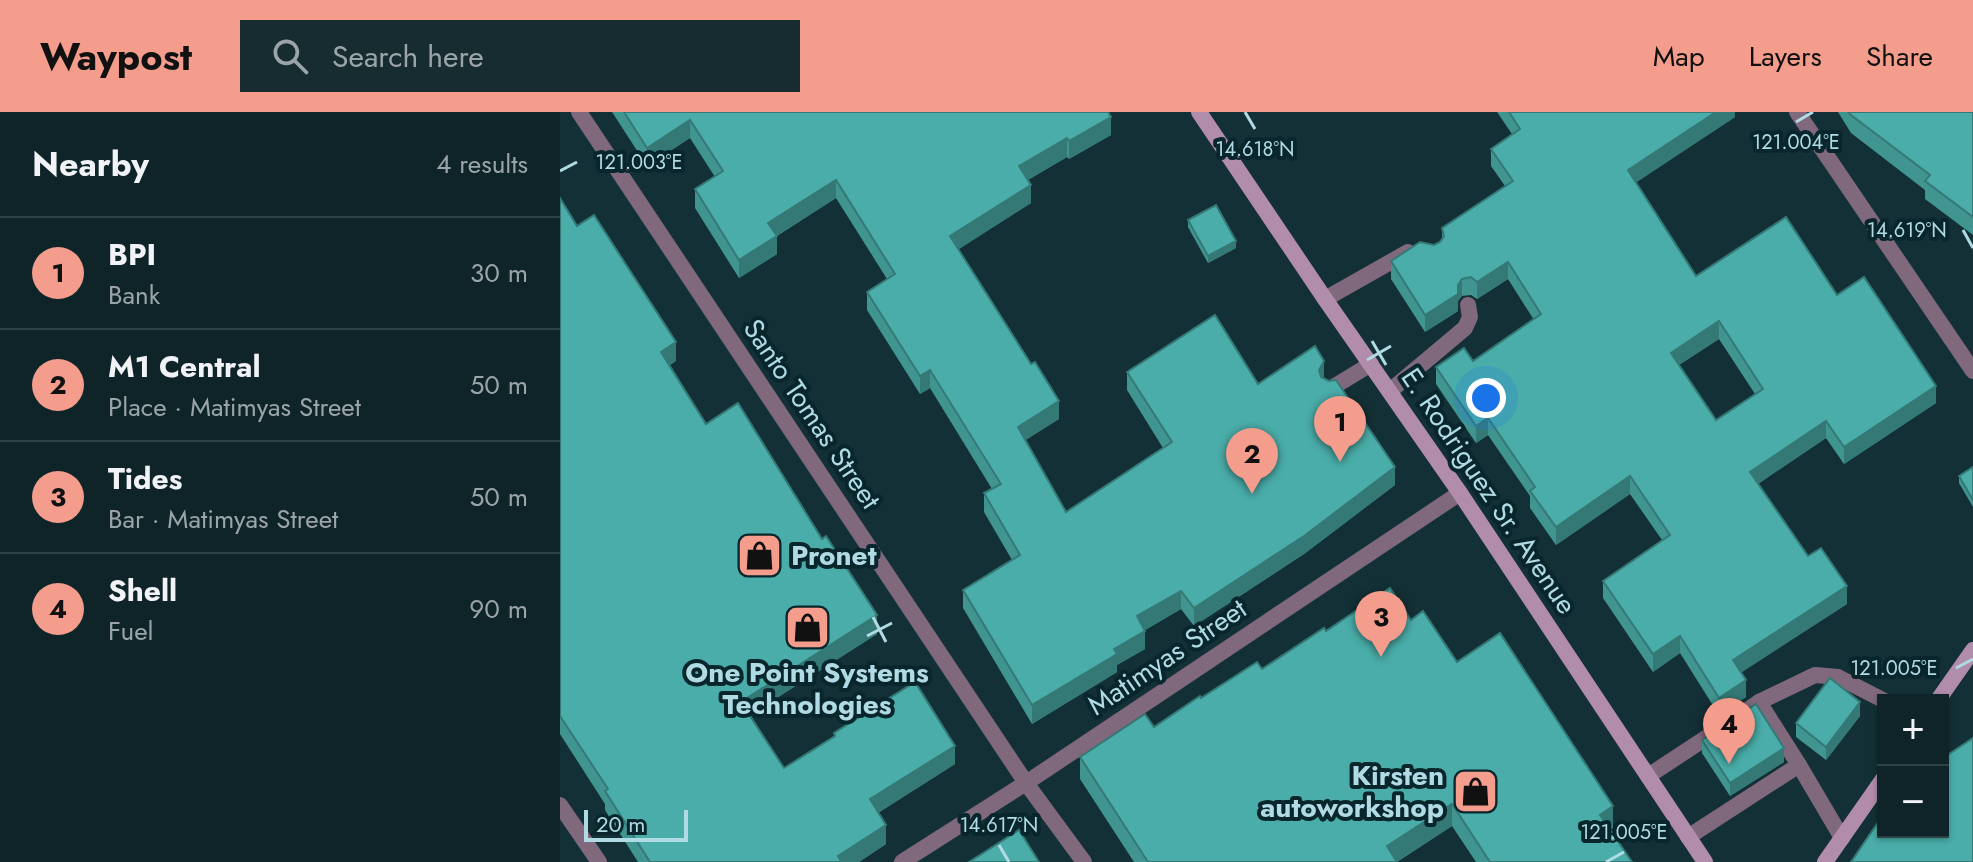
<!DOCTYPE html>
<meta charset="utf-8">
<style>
body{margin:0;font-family:Jost,sans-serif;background:#172c30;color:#f1f3f6}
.controls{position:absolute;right:24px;bottom:24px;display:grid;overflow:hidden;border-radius:0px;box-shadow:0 2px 6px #0004}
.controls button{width:72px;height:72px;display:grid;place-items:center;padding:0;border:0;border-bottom:2px solid #2e4145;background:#0e2428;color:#f1f3f6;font:40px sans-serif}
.scale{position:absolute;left:24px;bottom:20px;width:104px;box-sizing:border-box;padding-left:8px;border:4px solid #b1dbe4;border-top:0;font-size:22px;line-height:28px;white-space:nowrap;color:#b1dbe4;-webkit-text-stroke:6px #08262c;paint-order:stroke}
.you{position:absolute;left:926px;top:286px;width:28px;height:28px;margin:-20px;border:6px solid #fff;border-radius:50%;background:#1a73e8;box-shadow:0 0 0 12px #1a73e833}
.badge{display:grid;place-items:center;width:52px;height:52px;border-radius:50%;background:#f49d8c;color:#111;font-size:26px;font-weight:700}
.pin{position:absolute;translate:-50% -66px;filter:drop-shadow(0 2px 4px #0008)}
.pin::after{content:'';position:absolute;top:42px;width:28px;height:24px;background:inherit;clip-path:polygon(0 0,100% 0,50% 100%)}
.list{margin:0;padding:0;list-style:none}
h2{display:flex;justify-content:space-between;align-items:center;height:104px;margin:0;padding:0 32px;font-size:34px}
h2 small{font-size:26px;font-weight:400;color:#9ba4a8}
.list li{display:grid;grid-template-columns:52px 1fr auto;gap:24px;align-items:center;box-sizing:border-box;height:112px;padding:0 32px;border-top:2px solid #2e4145}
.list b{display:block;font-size:30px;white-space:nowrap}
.list p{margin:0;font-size:26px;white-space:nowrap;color:#9ba4a8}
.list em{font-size:26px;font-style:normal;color:#9ba4a8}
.icon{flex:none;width:44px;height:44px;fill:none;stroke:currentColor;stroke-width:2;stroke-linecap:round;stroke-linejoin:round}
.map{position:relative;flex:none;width:1413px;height:750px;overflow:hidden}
header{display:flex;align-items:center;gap:48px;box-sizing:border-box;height:112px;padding:0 40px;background:#f49d8c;color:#111}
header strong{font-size:38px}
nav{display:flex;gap:44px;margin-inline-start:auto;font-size:28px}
.search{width:560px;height:72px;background:#172c30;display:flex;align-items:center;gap:20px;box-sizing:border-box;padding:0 28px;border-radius:0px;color:#9ba4a8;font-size:30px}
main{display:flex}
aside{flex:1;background:#0e2428}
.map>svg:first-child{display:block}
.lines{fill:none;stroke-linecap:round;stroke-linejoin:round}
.lane{stroke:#81697d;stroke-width:16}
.street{stroke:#81697d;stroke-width:16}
.secondary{stroke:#b18cab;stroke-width:16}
.wall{fill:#409591;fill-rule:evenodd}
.shaded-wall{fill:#347976}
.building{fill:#4aada9;stroke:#347976;stroke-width:2;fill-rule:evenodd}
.ticks{fill:none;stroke:#b1dbe4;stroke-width:3}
.labels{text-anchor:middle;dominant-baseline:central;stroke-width:8;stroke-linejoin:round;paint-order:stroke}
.street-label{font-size:28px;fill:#b1dbe4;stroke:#08262c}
.poi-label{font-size:28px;font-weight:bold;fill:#b1dbe4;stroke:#08262c;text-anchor:start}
.ticks-label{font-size:20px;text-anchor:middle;fill:#b1dbe4;stroke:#08262c;stroke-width:8;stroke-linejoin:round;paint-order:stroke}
</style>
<header>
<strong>Waypost</strong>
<div class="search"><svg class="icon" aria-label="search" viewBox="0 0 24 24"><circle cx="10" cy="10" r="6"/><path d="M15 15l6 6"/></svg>Search here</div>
<nav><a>Map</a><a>Layers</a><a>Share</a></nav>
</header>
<main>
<aside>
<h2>Nearby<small>4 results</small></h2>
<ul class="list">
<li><span class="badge">1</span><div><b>BPI</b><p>Bank</p></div><em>30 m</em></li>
<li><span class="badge">2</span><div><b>M1 Central</b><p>Place · Matimyas Street</p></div><em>50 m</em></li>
<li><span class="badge">3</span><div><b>Tides</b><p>Bar · Matimyas Street</p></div><em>50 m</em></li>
<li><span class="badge">4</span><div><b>Shell</b><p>Fuel</p></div><em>90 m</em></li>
</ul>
</aside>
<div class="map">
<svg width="1413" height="750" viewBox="0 0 1413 750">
<rect width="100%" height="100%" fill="#133036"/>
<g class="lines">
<g class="lane">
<polyline points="765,187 848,140"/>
<polyline points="770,277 811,252"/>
<polyline points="830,279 905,216 910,205 908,193"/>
<polyline points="1199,590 1239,653 1282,726"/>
<polyline points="1180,603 1199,590 1255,563 1278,565 1323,588"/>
<polyline points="1088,664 1158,618"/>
<polyline points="1128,725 1239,653"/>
</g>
<g class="street">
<polyline points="19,0 466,671 524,750"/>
<polyline points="1237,0 1413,259"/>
<polyline points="0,693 39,750"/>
<polyline points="342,750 466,671 900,381"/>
</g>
<g class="secondary">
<polyline points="639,0 765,187 900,381 1145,750"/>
<polyline points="1378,588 1413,538"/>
<polyline points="1265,750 1323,667"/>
</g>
</g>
<g class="wall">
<polygon points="52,0 548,0 551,23 509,47 507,45 468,68 471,91 398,137 499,307 465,328 506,400 603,336 567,278 567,260 698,272 764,267 835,373 744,442 634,514 621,497 585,518 585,537 557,553 557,560 472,612 403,496 403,478 452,448 424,400 424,381 432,377 370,276 360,282 307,198 307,180 327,167 276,86 217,124 217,142 179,166 135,96 135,77 155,65 130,26 87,54"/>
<path d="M937 0H1175V5L1076 70 1136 164 1277 183 1376 291 1284 352 1266 326 1198 372 1248 444 1287 492 1181 560 1186 585 1159 603 1120 541 1093 560 1043 486V469L1102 428 1070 382 996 433 970 396V384L928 323 916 331 876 272V255L913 249 974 208 948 167 917 187 911 183 902 184 898 189V199L865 220 831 167V149L880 130 882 127V116L945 74 931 54V37L952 22ZM1159 227 1195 282 1156 308 1119 253Z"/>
<polygon points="1278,0 1413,0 1413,123 1365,87 1365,78 1291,21"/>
<polygon points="0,86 17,114 116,249 110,253 146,312 317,522 190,603 224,656 274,624 274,621 395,652 318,701 326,732 299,750 78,750 45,698 45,692 0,622"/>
<polygon points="628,108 676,136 648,151 628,115"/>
<polygon points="1413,355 1413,395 1399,371 1399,364"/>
<polygon points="851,508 897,550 1053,716 1050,718 1072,750 916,750 892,714 837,750 574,750 520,667 520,645 594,615 641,586 702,557 766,519"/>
<polygon points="1300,604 1266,648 1236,625 1236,611"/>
<polygon points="1142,628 1224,650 1170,684 1142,641"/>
</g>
<g class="shaded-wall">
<polygon points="1156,0 1175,0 1175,5 1068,76 1068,58"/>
<polygon points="551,5 551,23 509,47 509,29"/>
<polygon points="130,8 130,26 87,54 87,36"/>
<polygon points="507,26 507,45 459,73 459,54"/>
<polygon points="276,68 276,86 208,129 208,111"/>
<polygon points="471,73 471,91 390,143 390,124"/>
<polygon points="217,124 217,142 179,166 179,148"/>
<polygon points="676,129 676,136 648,151 648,144"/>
<polygon points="948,150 948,167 917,187 917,170"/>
<polygon points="902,167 902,184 898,189 898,199 865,220 865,203 898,173"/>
<polygon points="1159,209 1159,227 1111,258 1111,241"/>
<polygon points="116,230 116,249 101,258 101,240"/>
<polygon points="764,249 764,267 759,276 759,258"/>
<polygon points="370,258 370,276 360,282 360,264"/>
<polygon points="1376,274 1376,291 1284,352 1284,335"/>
<polygon points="499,289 499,307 458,333 458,315"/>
<polygon points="928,306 928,323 916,331 916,314"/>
<polygon points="1266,309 1266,326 1190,377 1190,360"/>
<polygon points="835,355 835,373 744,442 634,514 634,496"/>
<polygon points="1070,364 1070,382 996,433 996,415"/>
<polygon points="1287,474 1287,492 1173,566 1173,548"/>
<polygon points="621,479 621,497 577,523 577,504"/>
<polygon points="317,503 317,522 181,609 181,590"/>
<polygon points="585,519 585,537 557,553 557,560 472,612 472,593 554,537"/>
<polygon points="1120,524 1120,541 1093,560 1093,542"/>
<polygon points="1186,568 1186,585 1159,603 1159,586"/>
<polygon points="1300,590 1300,604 1266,648 1266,635"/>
<polygon points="395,634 395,652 310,706 310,687"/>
<polygon points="1224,636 1224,650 1170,684 1170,671"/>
<polygon points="892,692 892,714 836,750 827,734"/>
<polygon points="1053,694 1053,716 1040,724 1040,703"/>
<polygon points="326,713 326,732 299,750 278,750 278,744"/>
</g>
<g class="building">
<polygon points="64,0 548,0 551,5 509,29 507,26 459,54 471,73 390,124 471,252 475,250 499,289 458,315 506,400 612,330 567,260 655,203 698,272 755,234 764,249 759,258 761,265 769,269 776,268 835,355 744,424 634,496 621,479 577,504 585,519 554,537 557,542 472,593 403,478 460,443 424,381 441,372 370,258 360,264 307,180 335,162 276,68 208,111 217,124 179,148 135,77 163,59 130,8 87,36"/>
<path d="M949 0H1156L1068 58 1136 164 1226 105 1277 183 1304 165 1376 274 1284 335 1266 309 1190 360 1248 444 1261 436 1287 474 1173 548 1186 568 1159 586 1120 524 1093 542 1043 469 1110 423 1070 364 996 415 970 379 975 375 928 306 916 314 876 255 904 236 913 249 981 202 948 150 917 170 911 165 902 167 898 173V182L865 203 831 149 860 130 874 133 880 130 884 124 882 116 953 69 931 37 960 17ZM1159 209 1203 277 1156 308 1111 241Z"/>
<polygon points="1288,0 1413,0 1413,105 1365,69 1370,63 1291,3"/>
<polygon points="0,86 17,114 34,103 116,230 101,240 146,312 178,291 262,427 266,424 317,503 181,590 224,656 275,624 274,621 355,570 395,634 310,687 326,713 278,744 281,749 279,750 90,750 45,679 48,677 0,604"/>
<polygon points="656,93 676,129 648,144 628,108"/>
<polygon points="1413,355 1413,388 1399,364"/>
<polygon points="830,476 851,508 863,499 897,550 940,521 1053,694 1040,703 1072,750 930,750 892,692 827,734 837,750 588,750 520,645 585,602 594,615 640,584 641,586 697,550 702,557 764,516 766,519"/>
<polygon points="1270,566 1300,590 1266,635 1236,611"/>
<polygon points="1196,592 1224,636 1170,671 1142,628"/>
<polygon points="1413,626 1413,750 1291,750 1323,703 1323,720 1383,720 1383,646"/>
<polygon points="459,718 479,750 409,750"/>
</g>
<path class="ticks" d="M685 0 695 17M1236 10 1253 0M0 59 17 50M1403 118 1413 136M812 229 826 253M807 248 831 234M313 505 326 530M307 524 332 511M1396 556 1413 547M439 733 449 750M1046 750 1064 740"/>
<defs>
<symbol id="shop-square" viewBox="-11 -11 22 22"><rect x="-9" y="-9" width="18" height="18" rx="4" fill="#f49d8c" stroke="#08262c"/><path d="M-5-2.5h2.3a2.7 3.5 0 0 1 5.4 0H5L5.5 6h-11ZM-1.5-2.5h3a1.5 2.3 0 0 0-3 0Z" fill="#111"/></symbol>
</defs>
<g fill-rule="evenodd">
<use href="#shop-square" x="174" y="418" width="51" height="51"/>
<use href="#shop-square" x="222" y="490" width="51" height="51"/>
<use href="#shop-square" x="890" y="654" width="51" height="51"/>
</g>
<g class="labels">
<g class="street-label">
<text transform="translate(252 302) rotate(56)">Santo Tomas Street</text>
<text transform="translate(929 379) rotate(56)">E. Rodriguez Sr. Avenue</text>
<text transform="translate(607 545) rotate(-34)">Matimyas Street</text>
</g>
<g class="poi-label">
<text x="231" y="443">Pronet</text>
<text x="247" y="560" text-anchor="middle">One Point Systems<tspan x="247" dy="32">Technologies</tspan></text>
<text x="884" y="663" text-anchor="end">Kirsten<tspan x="884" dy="32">autoworkshop</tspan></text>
</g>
</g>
<g class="ticks-label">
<text x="1236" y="37">121.004°E</text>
<text x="695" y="44">14.618°N</text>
<text x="79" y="57">121.003°E</text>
<text x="1347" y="125">14.619°N</text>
<text x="1334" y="563">121.005°E</text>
<text x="439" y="720">14.617°N</text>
<text x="1064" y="727">121.005°E</text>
</g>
</svg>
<div class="controls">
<button>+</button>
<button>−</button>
</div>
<div class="scale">20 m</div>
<div class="you"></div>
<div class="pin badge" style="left:780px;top:350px">1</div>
<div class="pin badge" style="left:692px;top:382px">2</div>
<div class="pin badge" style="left:821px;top:545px">3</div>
<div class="pin badge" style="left:1169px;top:652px">4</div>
</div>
</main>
